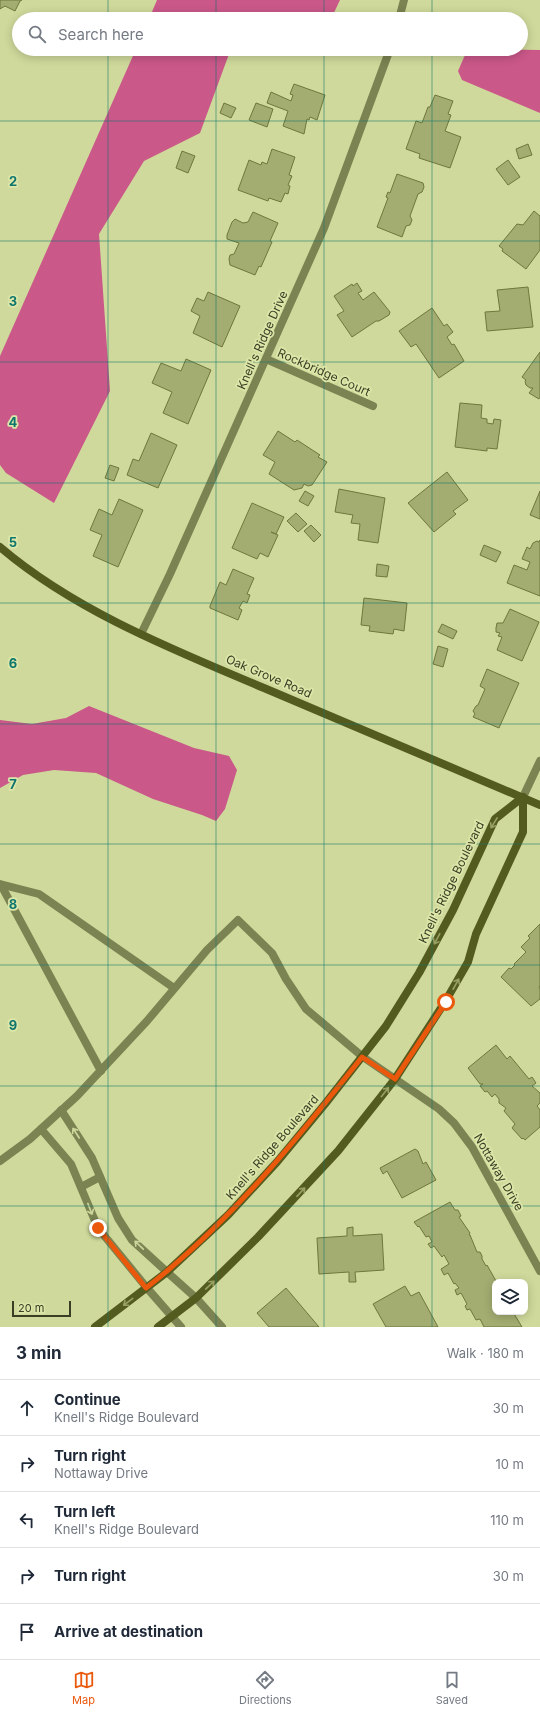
<!DOCTYPE html>
<meta charset="utf-8">
<style>
body{margin:0;font-family:Inter,sans-serif;background:#f6f6f7;color:#1f2937}
.controls{position:absolute;right:12px;bottom:12px;display:grid;overflow:hidden;border-radius:8px;box-shadow:0 2px 10px #0003}
.controls button{width:36px;height:36px;display:grid;place-items:center;padding:0;border:0;border-bottom:1px solid #e0e1e3;background:#fff;color:#1f2937;font:20px sans-serif}
.scale{position:absolute;left:12px;bottom:10px;width:59px;box-sizing:border-box;padding-left:4px;border:2px solid #3a3e25;border-top:0;font-size:11px;line-height:14px;white-space:nowrap;color:#3a3e25;-webkit-text-stroke:3px #dce6a8;paint-order:stroke}
.stop{position:absolute;width:12px;height:12px;margin:-9px;border:3px solid #ea580c;border-radius:50%;background:#fff}
.stop.end{background:#ea580c;border-color:#fff;box-shadow:0 1px 4px #0008}
.list{margin:0;padding:0;list-style:none}
h2{display:flex;justify-content:space-between;align-items:center;height:52px;margin:0;padding:0 16px;font-size:17px}
h2 small{font-size:13px;font-weight:400;color:#747a83}
.list li{display:grid;grid-template-columns:26px 1fr auto;gap:12px;align-items:center;box-sizing:border-box;height:56px;padding:0 16px;border-top:1px solid #e0e1e3}
.list b{display:block;font-size:15px;white-space:nowrap}
.list p{margin:0;font-size:13px;white-space:nowrap;color:#747a83}
.list em{font-size:13px;font-style:normal;color:#747a83}
.icon{flex:none;width:22px;height:22px;fill:none;stroke:currentColor;stroke-width:2;stroke-linecap:round;stroke-linejoin:round}
.map{position:relative;flex:none;width:540px;height:1327px;overflow:hidden}
.search{position:absolute;background:#fff;box-shadow:0 2px 10px #0003;left:12px;right:12px;top:12px;height:44px;display:flex;align-items:center;gap:10px;box-sizing:border-box;padding:0 14px;border-radius:22px;color:#747a83;font-size:15px}
.sheet{height:332px;background:#fff}
nav{display:flex;justify-content:space-around;align-items:center;box-sizing:border-box;height:56px;border-top:1px solid #e0e1e3;background:#fff;font-size:11px;color:#747a83}
nav a{display:grid;justify-items:center;gap:2px}
nav .on{color:#ea580c}
.map>svg:first-child{display:block}
.water{fill:#ca5889}
.building{fill:#a3ad71;stroke:#6f773c}
.lines{fill:none;stroke-linecap:round;stroke-linejoin:round}
.lane{stroke:#7b8352;stroke-width:8}
.street{stroke:#7b8352;stroke-width:8}
.secondary{stroke:#545b1e;stroke-width:8}
.oneway{stroke:#98a063}
.oneway2{stroke:#cdd79b}
.route{stroke:#ea580c;stroke-width:5}
.grid{fill:none;stroke:#0f766e;stroke-width:1;stroke-opacity:0.55}
.labels{text-anchor:middle;dominant-baseline:central;stroke-width:3.5;stroke-linejoin:round;paint-order:stroke}
.street-label{font-size:12px;fill:#3a3e25;stroke:#dce6a8}
.grid-label{font-size:13px;text-anchor:middle;font-weight:bold;fill:#0f766e;stroke:#dce6a8;stroke-width:3.5;stroke-linejoin:round;paint-order:stroke}
</style>
<div class="map">
<svg width="540" height="1327" viewBox="0 0 540 1327">
<rect width="100%" height="100%" fill="#cfd99b"/>
<g class="water">
<polygon points="157,0 340,0 331,19 149,19"/>
<polygon points="136,49 252,49 229,54 200,133 144,161 99,234 110,391 54,503 6,473 0,465 0,356"/>
<polygon points="482,49 540,50 540,113 462,80 458,71 465,55"/>
<polygon points="89,706 194,748 229,756 237,770 225,809 216,821 202,815 153,799 96,773 54,770 23,775 0,788 0,720 32,724 66,718"/>
</g>
<g class="building">
<polygon points="0,0 22,0 20,1 15,11 5,6 0,9"/>
<polygon points="294,84 325,95 317,120 310,117 309,120 307,119 304,134 283,126 288,111 267,103 271,92 291,101 293,95 290,94"/>
<polygon points="435,95 453,101 448,114 451,115 445,131 461,137 450,168 419,158 420,154 406,149 416,121 422,123 428,107 430,107"/>
<polygon points="224,103 236,108 231,118 220,113"/>
<polygon points="256,103 273,109 267,127 249,120"/>
<polygon points="528,144 532,155 519,159 516,149"/>
<polygon points="272,149 295,157 289,175 292,176 288,185 290,186 288,194 285,193 281,202 269,198 268,201 238,190 249,160 261,165 262,162 267,164"/>
<polygon points="182,151 195,156 188,173 176,168"/>
<polygon points="508,160 520,177 508,185 496,169"/>
<polygon points="397,174 423,183 424,187 422,192 418,194 410,216 412,220 410,225 406,226 402,237 377,227 388,198 386,197 388,192 390,193"/>
<polygon points="534,211 540,216 540,250 526,269 502,251 503,249 499,246 517,224 523,225"/>
<polygon points="253,212 278,223 270,241 272,242 261,267 259,266 255,275 230,265 229,259 230,255 234,254 239,243 227,239 227,235 232,222 235,219 243,223 248,222"/>
<polygon points="357,283 362,291 358,293 363,300 374,292 390,312 389,315 379,321 376,321 352,337 337,315 344,311 334,296 352,284 353,286"/>
<polygon points="528,287 533,327 487,331 485,312 500,311 497,290"/>
<polygon points="208,292 240,306 222,347 193,333 200,316 191,311 197,298 204,301"/>
<polygon points="432,308 444,326 447,324 453,332 447,337 452,345 454,344 464,361 439,378 416,344 411,347 399,331"/>
<polygon points="540,352 540,397 539,399 529,393 533,388 530,388 526,385 525,381 526,380 522,377"/>
<polygon points="186,359 211,370 188,424 163,413 172,392 152,383 161,363 181,371"/>
<polygon points="460,403 482,405 481,418 487,419 487,423 493,424 494,419 501,420 497,449 487,448 487,451 455,447"/>
<polygon points="278,431 295,442 297,440 320,455 318,457 327,462 312,485 308,486 304,484 302,488 294,490 269,474 275,462 263,455"/>
<polygon points="151,433 177,445 158,488 127,475 133,459 139,461"/>
<polygon points="110,465 119,468 114,481 105,478"/>
<polygon points="447,472 468,500 453,511 456,514 434,532 408,503"/>
<polygon points="339,489 385,498 378,543 358,540 360,524 351,523 353,515 335,512"/>
<polygon points="305,491 314,496 308,506 299,501"/>
<polygon points="540,491 540,519 530,515"/>
<polygon points="119,499 143,510 118,567 93,556 102,535 90,530 99,509 112,515"/>
<polygon points="252,503 284,517 276,534 271,532 278,535 268,557 260,553 257,559 232,548"/>
<polygon points="296,513 307,524 298,532 287,521"/>
<polygon points="311,525 321,535 314,542 304,531"/>
<polygon points="540,540 540,596 507,583 514,565 527,570 530,562 522,559 527,547 530,549 533,543 537,541 539,542"/>
<polygon points="484,545 501,552 496,562 480,555"/>
<polygon points="377,564 389,566 387,577 376,576"/>
<polygon points="233,569 254,578 247,594 250,595 247,603 243,601 239,608 242,610 238,620 210,608 210,606 220,582 226,585"/>
<polygon points="364,598 407,603 404,631 394,629 393,634 369,631 370,626 361,625"/>
<polygon points="510,609 539,622 522,661 497,650 502,637 498,636 500,633 496,632 496,628 497,623 503,623"/>
<polygon points="442,624 457,631 453,639 438,632"/>
<polygon points="438,646 448,649 443,667 433,664"/>
<polygon points="487,669 519,683 499,728 473,717 475,714 473,711 476,706 478,705 485,689 480,686"/>
<polygon points="540,924 540,986 539,987 540,989 540,999 531,1006 501,977 509,968 511,969 515,965 514,964 526,952 521,947 530,938 528,936"/>
<polygon points="496,1045 507,1059 510,1056 529,1079 532,1077 536,1083 532,1086 540,1093 540,1103 537,1106 540,1110 540,1127 525,1140 523,1138 522,1139 512,1128 515,1124 504,1111 506,1108 499,1103 499,1099 495,1094 492,1097 487,1091 485,1092 480,1086 483,1084 480,1084 468,1068"/>
<polygon points="415,1149 418,1151 423,1164 426,1162 436,1180 402,1198 387,1171 383,1174 380,1168"/>
<polygon points="450,1202 455,1210 458,1210 461,1216 459,1217 470,1233 469,1235 470,1235 477,1252 480,1252 482,1256 482,1259 486,1266 487,1265 496,1281 495,1312 513,1312 522,1327 484,1327 480,1319 476,1320 470,1309 467,1310 465,1306 467,1304 461,1293 457,1295 455,1290 459,1288 455,1283 454,1284 448,1273 444,1275 441,1269 449,1264 444,1255 442,1257 434,1246 431,1248 428,1244 432,1242 429,1236 426,1237 419,1226 418,1227 414,1222"/>
<polygon points="353,1227 353,1236 382,1234 384,1270 355,1272 356,1282 349,1282 349,1272 319,1274 317,1238 347,1236 347,1228"/>
<polygon points="405,1286 411,1296 419,1292 438,1327 386,1327 373,1304"/>
<polygon points="286,1288 319,1327 269,1327 257,1313"/>
</g>
<g class="lines">
<g class="lane">
<polyline points="0,884 39,894 174,988"/>
<polyline points="1,885 101,1071"/>
<polyline points="61,1110 92,1158 118,1218 132,1240 167,1272"/>
<polyline points="41,1129 71,1164 98,1228 147,1288"/>
<polyline points="0,1161 30,1139 77,1096 147,1021 207,950 238,920 272,953 286,979 306,1009 363,1057"/>
<polyline points="81,1187 100,1177"/>
</g>
<g class="street">
<polyline points="399,19 404,0"/>
<polyline points="266,359 373,406"/>
<polyline points="141,634 170,574 324,228 390,49"/>
<polyline points="523,797 540,761"/>
<polyline points="363,1057 439,1109 454,1123 472,1147 540,1271"/>
<polyline points="167,1272 196,1298 222,1327"/>
<polyline points="147,1288 181,1327"/>
</g>
<g class="secondary">
<path d="M0 547C75 611 174 650 264 688 356 727 448 766 540 805"/>
<polyline points="95,1327 167,1272 228,1215 277,1162 325,1104 386,1026 419,973 453,910 495,819 523,797"/>
<polyline points="158,1327 196,1298 258,1237 338,1151 395,1079 445,1002 468,962 476,934 523,832 523,797"/>
</g>
</g>
<defs><path id="oneway-shaft" d="M-6 0H5M1.5-3L5.5 0L1.5 3" fill="none" stroke-width="1.6" stroke-linecap="round" stroke-linejoin="round"/></defs>
<g class="oneway">
<use href="#oneway-shaft" transform="translate(494 823) rotate(122)"/>
<use href="#oneway-shaft" transform="translate(437 939) rotate(118)"/>
<use href="#oneway-shaft" transform="translate(456 984) rotate(-61)"/>
<use href="#oneway-shaft" transform="translate(385 1092) rotate(-52)"/>
<use href="#oneway-shaft" transform="translate(301 1192) rotate(-47)"/>
<use href="#oneway-shaft" transform="translate(210 1285) rotate(-44)"/>
<use href="#oneway-shaft" transform="translate(128 1302) rotate(143)"/>
</g>
<g class="oneway2">
<use href="#oneway-shaft" transform="translate(76 1133) rotate(-123)"/>
<use href="#oneway-shaft" transform="translate(90 1209) rotate(69)"/>
<use href="#oneway-shaft" transform="translate(139 1245) rotate(-136)"/>
</g>
<g class="lines">
<path class="route" d="M98 1228 146 1288C230 1223 297 1139 362 1057L395 1079 446 1002"/>
</g>
<path class="grid" d="M108 0V19M216 0V19M324 0V19M432 0V19M108 49V1327M216 49V1327M324 49V1327M432 49V1327M0 121H540M0 241H540M0 362H540M0 483H540M0 603H540M0 724H540M0 844H540M0 965H540M0 1086H540M0 1206H540"/>
<g class="labels">
<g class="street-label">
<text transform="translate(262 340) rotate(-66)">Knell's Ridge Drive</text>
<text transform="translate(324 372) rotate(24)">Rockbridge Court</text>
<text transform="translate(269 676) rotate(23)">Oak Grove Road</text>
<text transform="translate(451 882) rotate(-64)">Knell's Ridge Boulevard</text>
<text transform="translate(272 1147) rotate(-49)">Knell's Ridge Boulevard</text>
<text transform="translate(499 1172) rotate(60)">Nottaway Drive</text>
</g>
</g>
<g class="grid-label">
<text x="13" y="186">2</text>
<text x="13" y="306">3</text>
<text x="13" y="427">4</text>
<text x="13" y="547">5</text>
<text x="13" y="668">6</text>
<text x="13" y="789">7</text>
<text x="13" y="909">8</text>
<text x="13" y="1030">9</text>
</g>
</svg>
<div class="controls">
<button><svg class="icon" aria-label="layers" viewBox="0 0 24 24"><path d="M12 4l9 5-9 5-9-5zM3 14l9 5 9-5"/></svg></button>
</div>
<div class="scale">20 m</div>
<div class="stop" style="left:446px;top:1002px"></div>
<div class="stop end" style="left:98px;top:1228px"></div>
<div class="search"><svg class="icon" aria-label="search" viewBox="0 0 24 24"><circle cx="10" cy="10" r="6"/><path d="M15 15l6 6"/></svg>Search here</div>
</div>
<section class="sheet">
<h2>3 min<small>Walk · 180 m</small></h2>
<ul class="list">
<li><svg class="icon" aria-label="ahead" viewBox="0 0 24 24"><path d="M12 20V5M6 11l6-6 6 6"/></svg><div><b>Continue</b><p>Knell's Ridge Boulevard</p></div><em>30 m</em></li>
<li><svg class="icon" aria-label="right" viewBox="0 0 24 24"><path d="M7 20v-9h11M14 6l5 5-5 5"/></svg><div><b>Turn right</b><p>Nottaway Drive</p></div><em>10 m</em></li>
<li><svg class="icon" aria-label="left" viewBox="0 0 24 24"><path d="M17 20v-9H6M10 6l-5 5 5 5"/></svg><div><b>Turn left</b><p>Knell's Ridge Boulevard</p></div><em>110 m</em></li>
<li><svg class="icon" aria-label="right" viewBox="0 0 24 24"><path d="M7 20v-9h11M14 6l5 5-5 5"/></svg><div><b>Turn right</b></div><em>30 m</em></li>
<li><svg class="icon" aria-label="arrive" viewBox="0 0 24 24"><path d="M6 21V4h12l-3 4 3 4H6"/></svg><div><b>Arrive at destination</b></div></li>
</ul>
</section>
<nav>
<a class="on"><svg class="icon" aria-label="map" viewBox="0 0 24 24"><path d="M3 6l6-2 6 2 6-2v14l-6 2-6-2-6 2zM9 4v14M15 6v14"/></svg>Map</a>
<a><svg class="icon" aria-label="directions" viewBox="0 0 24 24"><path d="M12 3l9 9-9 9-9-9zM9 14v-3h6M13 9l2 2-2 2"/></svg>Directions</a>
<a><svg class="icon" aria-label="saved" viewBox="0 0 24 24"><path d="M7 4h10v16l-5-4-5 4z"/></svg>Saved</a>
</nav>
